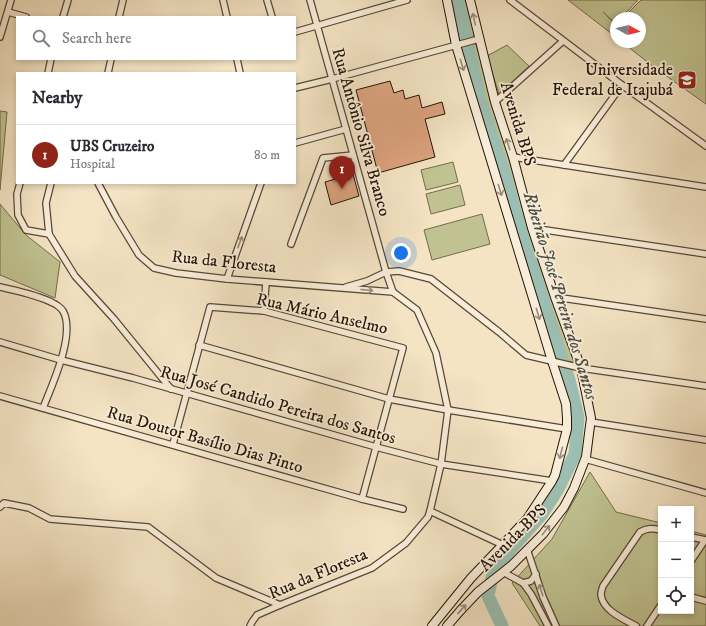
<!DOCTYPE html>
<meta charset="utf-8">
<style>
body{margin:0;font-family:"IM FELL DW Pica",serif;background:#f7f7f7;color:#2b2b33}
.controls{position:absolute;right:12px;bottom:12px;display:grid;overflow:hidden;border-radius:0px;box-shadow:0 2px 6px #0003}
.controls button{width:36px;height:36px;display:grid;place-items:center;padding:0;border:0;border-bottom:1px solid #e1e1e2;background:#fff;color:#2b2b33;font:20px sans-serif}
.compass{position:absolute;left:610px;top:12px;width:36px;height:36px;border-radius:50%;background:#fff;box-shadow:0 2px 6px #0003;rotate:98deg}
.you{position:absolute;left:401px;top:253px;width:14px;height:14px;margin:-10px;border:3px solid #fff;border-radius:50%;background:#1a73e8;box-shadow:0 0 0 6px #1a73e833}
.badge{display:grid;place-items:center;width:26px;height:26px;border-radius:50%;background:#8f2418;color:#fff;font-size:13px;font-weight:700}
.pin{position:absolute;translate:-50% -33px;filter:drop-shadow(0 1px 2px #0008)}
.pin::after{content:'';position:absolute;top:21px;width:14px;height:12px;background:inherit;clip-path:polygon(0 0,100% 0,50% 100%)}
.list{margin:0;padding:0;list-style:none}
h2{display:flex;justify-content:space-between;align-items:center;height:52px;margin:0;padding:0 16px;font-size:17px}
h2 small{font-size:13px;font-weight:400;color:#7c7c81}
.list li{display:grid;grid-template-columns:26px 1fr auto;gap:12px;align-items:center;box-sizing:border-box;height:60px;padding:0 16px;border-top:1px solid #e1e1e2}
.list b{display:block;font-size:15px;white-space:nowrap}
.list p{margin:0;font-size:13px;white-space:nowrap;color:#7c7c81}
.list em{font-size:13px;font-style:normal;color:#7c7c81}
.icon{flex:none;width:22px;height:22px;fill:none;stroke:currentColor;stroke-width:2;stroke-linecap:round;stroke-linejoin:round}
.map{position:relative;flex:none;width:706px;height:626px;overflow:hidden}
.search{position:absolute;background:#fff;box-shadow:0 2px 6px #0003;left:16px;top:16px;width:280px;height:44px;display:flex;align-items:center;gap:10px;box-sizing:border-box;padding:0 14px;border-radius:0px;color:#7c7c81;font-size:15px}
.panel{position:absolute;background:#fff;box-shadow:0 2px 6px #0003;left:16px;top:72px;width:280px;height:112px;border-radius:0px}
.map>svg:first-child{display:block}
.green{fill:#c0c391;stroke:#726b4b}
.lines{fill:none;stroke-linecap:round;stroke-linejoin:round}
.river{stroke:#9cbfb3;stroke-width:13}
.building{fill:#dca37f;stroke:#251305}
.street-casing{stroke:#594735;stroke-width:8}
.secondary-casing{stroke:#251305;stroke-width:10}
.street{stroke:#f8edd9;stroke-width:5.5}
.secondary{stroke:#f8edd9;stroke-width:8}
.oneway{stroke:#998b7a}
.labels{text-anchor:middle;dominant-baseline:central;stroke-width:3.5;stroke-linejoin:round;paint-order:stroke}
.poi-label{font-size:17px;fill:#251305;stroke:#f8edd9;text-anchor:end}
.street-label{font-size:17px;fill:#251305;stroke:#f8edd9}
.water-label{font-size:18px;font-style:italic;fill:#4f4f42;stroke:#f8edd9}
</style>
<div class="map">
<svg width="706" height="626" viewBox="0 0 706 626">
<rect width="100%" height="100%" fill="#f4e4c4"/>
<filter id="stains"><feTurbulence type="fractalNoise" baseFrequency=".005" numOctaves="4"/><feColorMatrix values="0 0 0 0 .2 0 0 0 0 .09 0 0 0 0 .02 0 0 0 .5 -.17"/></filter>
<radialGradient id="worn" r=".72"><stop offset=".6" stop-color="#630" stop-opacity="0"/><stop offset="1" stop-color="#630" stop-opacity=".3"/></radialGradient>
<g class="green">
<polygon points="455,0 467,0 475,35 459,41"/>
<polygon points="568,0 638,0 621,18 616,18 616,24 603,12 616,25 616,37"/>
<polygon points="641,0 706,0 706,104 655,68 622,42 640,42 640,18 623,18"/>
<polygon points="476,44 516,182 575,363 554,356 461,48"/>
<polygon points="507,45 529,66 499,94 487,56"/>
<polygon points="0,111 7,112 0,190"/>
<polygon points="453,162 458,182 426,190 421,170"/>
<polygon points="460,185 465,205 431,214 426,194"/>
<polygon points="0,204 26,235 60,262 55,298 0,275"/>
<polygon points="482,214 490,244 432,260 424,230"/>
<polygon points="590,472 616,512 661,523 661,611 691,611 691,531 706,535 706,626 540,626 512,583 552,539"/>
</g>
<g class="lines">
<polyline class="river" points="458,0 464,28 481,103 502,166 521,232 569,380 578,417 575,454 558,489 542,514 494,568 488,596 502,626"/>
</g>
<g class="building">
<polygon points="390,81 394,93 403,90 405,99 419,95 422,108 442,102 445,114 425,119 435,157 378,173 356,90"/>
<polygon points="353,174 359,196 331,205 325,182"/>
</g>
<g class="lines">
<defs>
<g id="street">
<polyline points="223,0 227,17"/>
<polyline points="267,0 272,17"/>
<polyline points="310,0 386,272 393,292"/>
<polyline points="510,0 622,85 706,146"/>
<polyline points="8,12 26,17"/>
<polyline points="63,17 68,0"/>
<polyline points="119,17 123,0"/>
<polyline points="295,32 407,0"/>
<polyline points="0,37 11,0"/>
<polyline points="237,59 240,73"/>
<polyline points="48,73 51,59"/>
<polyline points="108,73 111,59"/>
<polyline points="295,88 332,79 479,39"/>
<polyline points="495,102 563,41"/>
<polyline points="295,143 346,129"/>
<polyline points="513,157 706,187"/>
<polyline points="564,165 622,85"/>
<polyline points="20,183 17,194 18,215 26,230 49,234"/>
<polyline points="51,183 46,203 49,234 75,276 114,319 171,389"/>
<polyline points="98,183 99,185 116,217 139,255 154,268 176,273 227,279 393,292 417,310 436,353 448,410 441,464 430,511 428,517 406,543 372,568 280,605 257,615 252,622 250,626"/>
<polyline points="532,228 706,254"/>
<polyline points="291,244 323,158 353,155"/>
<polyline points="227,279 261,183"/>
<path d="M0 287C17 291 38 295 53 303 56 304 61 308 63 311 76 334 52 385 43 408"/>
<polyline points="346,287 367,281 386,272 399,271 431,279 499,332 526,355 581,368 706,386"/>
<polyline points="555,297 706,319"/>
<polyline points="264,311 266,282"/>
<polyline points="0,342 61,360 133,378 376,447 441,464 552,481"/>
<polyline points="199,345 389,399 448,410 567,429"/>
<polyline points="0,396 362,499 403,509"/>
<polyline points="591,422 706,440"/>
<polyline points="173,444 210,307 264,311 403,348 362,499"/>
<polyline points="585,459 706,493"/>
<polyline points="0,507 4,503 29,508 50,519 148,527 216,578 280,605"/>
<polyline points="430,511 503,545"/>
<polyline points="691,537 706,540"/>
<polyline points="527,549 543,597 556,626"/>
<polyline points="691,561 705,540"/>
<polyline points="503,572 523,583 531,594 548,626"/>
<polyline points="523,583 531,581 536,574"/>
<polyline points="691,597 706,601"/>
<path d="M636 626C624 619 603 611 601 595 601 593 602 589 603 586L640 532C647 528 652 528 661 530"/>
<polyline points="647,626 661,605"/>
</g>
<g id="secondary">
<polyline points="432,626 471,578 493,555 527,519 552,481 555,475 567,429 567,418 566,404 552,361 456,45 447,0"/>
<polyline points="447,626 460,611 478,592 511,566 543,534 564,507 574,488 586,457 591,418 581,368 555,297 532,228 513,157 495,102 470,0"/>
</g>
</defs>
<use href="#street" class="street-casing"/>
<use href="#secondary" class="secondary-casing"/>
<use href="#street" class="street"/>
<use href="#secondary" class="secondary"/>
</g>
<defs><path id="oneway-shaft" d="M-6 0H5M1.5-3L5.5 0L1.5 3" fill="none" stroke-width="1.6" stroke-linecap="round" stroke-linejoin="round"/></defs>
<g class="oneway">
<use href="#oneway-shaft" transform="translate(474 19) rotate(-103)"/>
<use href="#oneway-shaft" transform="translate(462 65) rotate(73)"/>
<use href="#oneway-shaft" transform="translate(508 144) rotate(-108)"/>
<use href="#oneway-shaft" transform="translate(500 190) rotate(73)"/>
<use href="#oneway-shaft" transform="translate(240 242) rotate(-70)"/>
<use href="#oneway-shaft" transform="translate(367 290) rotate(5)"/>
<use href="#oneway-shaft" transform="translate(538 314) rotate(73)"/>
<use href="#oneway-shaft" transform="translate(561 453) rotate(104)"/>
<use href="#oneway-shaft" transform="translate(546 530) rotate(-51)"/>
<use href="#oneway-shaft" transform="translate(541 590) rotate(-108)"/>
<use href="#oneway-shaft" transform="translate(462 609) rotate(-47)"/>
</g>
<defs>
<symbol id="university-square" viewBox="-11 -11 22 22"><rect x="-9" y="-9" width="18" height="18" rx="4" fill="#8f2418" stroke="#f8edd9"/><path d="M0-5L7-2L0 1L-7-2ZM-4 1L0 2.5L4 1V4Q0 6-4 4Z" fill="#fff"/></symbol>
</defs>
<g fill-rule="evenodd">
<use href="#university-square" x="676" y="69" width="22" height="22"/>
</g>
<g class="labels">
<g class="poi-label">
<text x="673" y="70">Universidade<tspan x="673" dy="20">Federal de Itajubá</tspan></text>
</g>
<g class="street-label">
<text transform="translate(518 124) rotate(73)">Avenida BPS</text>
<text transform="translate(361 132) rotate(74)">Rua Antônio Silva Branco</text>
<text transform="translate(224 262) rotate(6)">Rua da Floresta</text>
<text transform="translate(322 314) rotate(13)">Rua Mário Anselmo</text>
<text transform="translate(278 405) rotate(16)">Rua José Candido Pereira dos Santos</text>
<text transform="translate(205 440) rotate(16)">Rua Doutor Basílio Dias Pinto</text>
<text transform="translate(513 538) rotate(-45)">Avenida BPS</text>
<text transform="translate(318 574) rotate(-23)">Rua da Floresta</text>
</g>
<g class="water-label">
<text transform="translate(560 296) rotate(73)">Ribeirão José Pereira dos Santos</text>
</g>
</g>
<rect width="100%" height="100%" filter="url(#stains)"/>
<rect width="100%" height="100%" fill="url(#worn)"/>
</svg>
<div class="controls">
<button>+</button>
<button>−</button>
<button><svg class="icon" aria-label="locate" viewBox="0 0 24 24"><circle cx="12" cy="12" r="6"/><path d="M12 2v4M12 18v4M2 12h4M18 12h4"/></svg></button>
</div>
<svg class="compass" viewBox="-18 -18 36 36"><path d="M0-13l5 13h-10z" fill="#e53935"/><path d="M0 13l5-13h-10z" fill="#7c7c81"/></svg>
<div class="you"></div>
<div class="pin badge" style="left:342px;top:189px">1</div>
<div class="search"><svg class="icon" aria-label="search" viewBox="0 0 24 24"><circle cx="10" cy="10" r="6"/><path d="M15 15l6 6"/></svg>Search here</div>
<section class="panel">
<h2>Nearby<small></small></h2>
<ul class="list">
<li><span class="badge">1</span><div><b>UBS Cruzeiro</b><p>Hospital</p></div><em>80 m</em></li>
</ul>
</section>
</div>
